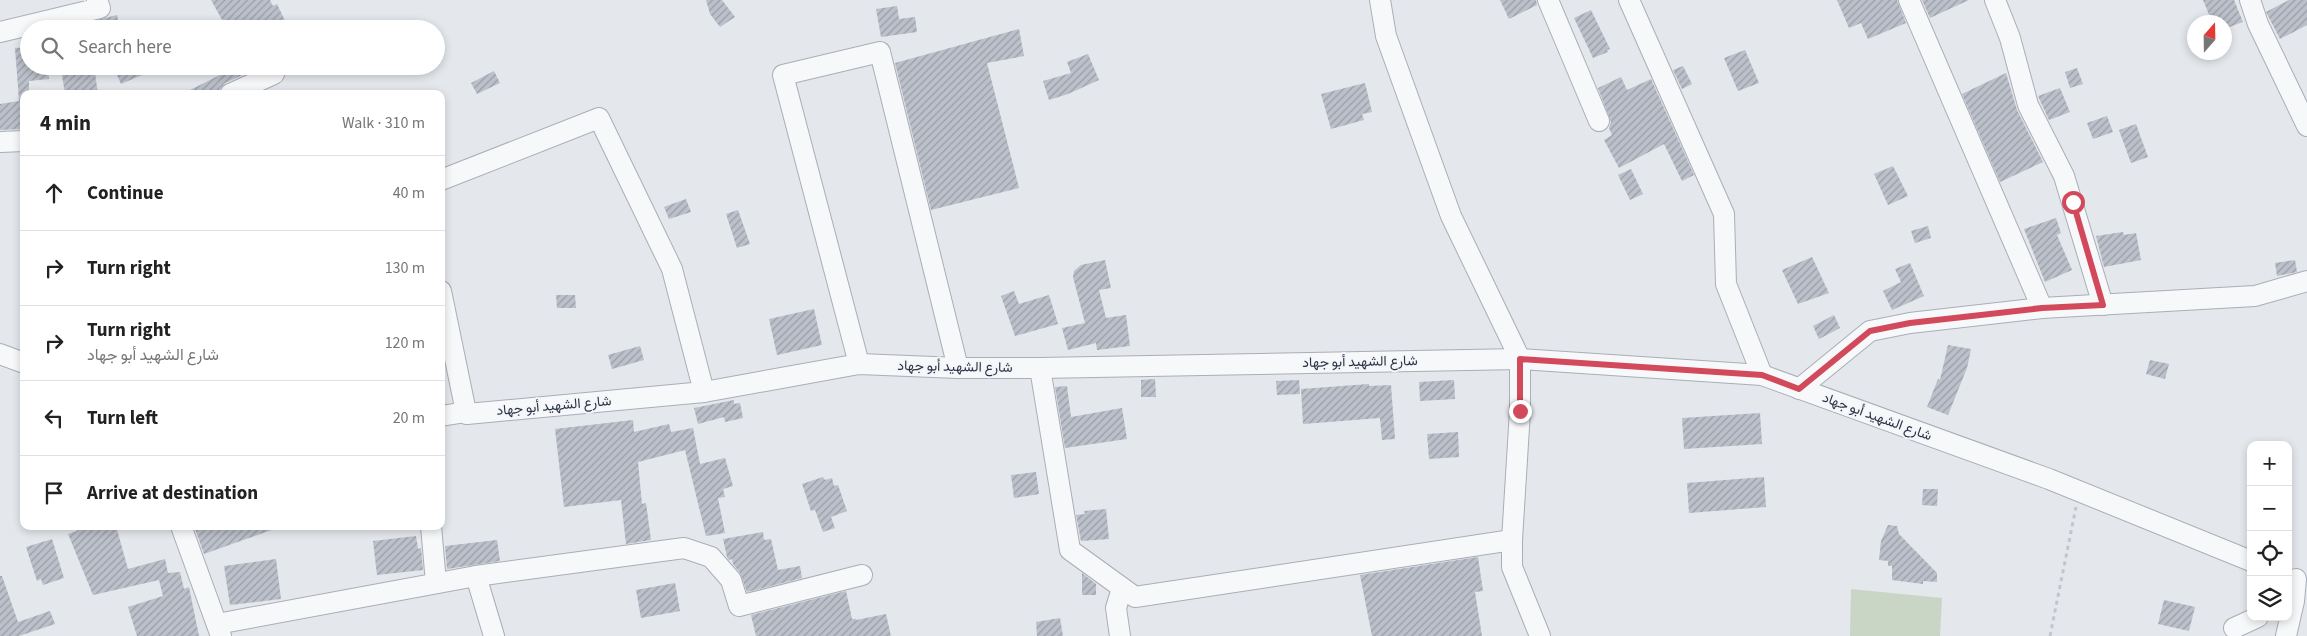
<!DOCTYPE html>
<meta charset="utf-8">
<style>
body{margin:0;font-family:"Source Sans 3",Vazirmatn,sans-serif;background:#f2f2f2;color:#222}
.controls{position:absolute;right:15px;bottom:15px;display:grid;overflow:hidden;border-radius:10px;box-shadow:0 2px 8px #0003}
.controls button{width:45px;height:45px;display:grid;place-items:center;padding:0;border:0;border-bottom:1px solid #e0e0e0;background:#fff;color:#222;font:25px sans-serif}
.compass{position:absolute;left:2187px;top:15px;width:45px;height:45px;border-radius:50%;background:#fff;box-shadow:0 2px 8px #0003;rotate:20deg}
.stop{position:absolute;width:15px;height:15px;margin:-11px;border:4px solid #d1495b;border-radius:50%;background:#fff}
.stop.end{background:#d1495b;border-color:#fff;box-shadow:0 1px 5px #0008}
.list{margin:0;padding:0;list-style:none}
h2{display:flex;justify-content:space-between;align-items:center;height:65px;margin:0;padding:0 20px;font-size:21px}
h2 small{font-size:16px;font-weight:400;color:#767676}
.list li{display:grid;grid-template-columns:32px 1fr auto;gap:15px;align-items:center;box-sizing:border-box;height:75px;padding:0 20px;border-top:1px solid #e0e0e0}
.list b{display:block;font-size:19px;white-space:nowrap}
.list p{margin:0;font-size:16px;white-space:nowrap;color:#767676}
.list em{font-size:16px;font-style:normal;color:#767676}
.icon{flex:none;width:28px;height:28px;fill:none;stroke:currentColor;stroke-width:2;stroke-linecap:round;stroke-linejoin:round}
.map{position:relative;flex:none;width:2307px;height:636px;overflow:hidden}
.search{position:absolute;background:#fff;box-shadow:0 2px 8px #0003;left:20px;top:20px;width:425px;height:55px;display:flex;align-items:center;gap:12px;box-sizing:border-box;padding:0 18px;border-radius:28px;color:#767676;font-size:19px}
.panel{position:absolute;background:#fff;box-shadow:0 2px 8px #0003;left:20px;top:90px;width:425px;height:440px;border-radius:10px}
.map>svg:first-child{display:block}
.green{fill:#c9d6c5}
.building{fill:url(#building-hatch)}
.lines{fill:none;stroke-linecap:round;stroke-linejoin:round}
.minor-casing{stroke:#a9aeb7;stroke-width:22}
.path{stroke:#c2c5cb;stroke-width:3;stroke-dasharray:4 4;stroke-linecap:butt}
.minor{stroke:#f7f8fa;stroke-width:20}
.route{stroke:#d1495b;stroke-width:6}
.labels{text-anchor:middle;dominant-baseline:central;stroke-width:4;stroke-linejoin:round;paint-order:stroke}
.street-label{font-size:14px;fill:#2b3445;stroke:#f4f6f9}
</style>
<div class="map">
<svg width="2307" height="636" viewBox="0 0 2307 636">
<defs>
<pattern id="building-hatch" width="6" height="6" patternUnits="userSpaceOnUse" patternTransform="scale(1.25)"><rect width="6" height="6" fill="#bbc0ca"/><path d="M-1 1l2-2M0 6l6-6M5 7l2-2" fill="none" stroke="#989da6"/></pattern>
</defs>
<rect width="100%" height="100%" fill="#e4e7ec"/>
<polygon class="green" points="1851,589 1942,598 1940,636 1850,636"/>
<g class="building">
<polygon points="211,0 270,0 273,6 277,4 289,29 242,29 238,21 226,27"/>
<polygon points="706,0 722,0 735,17 720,27 710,14"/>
<polygon points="1500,0 1536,0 1537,5 1509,19"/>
<polygon points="1837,0 1897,0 1906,23 1868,39 1861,23 1849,28"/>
<polygon points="1922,0 1969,0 1930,18"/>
<polygon points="2203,0 2234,0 2243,22 2224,29 2224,22 2212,22"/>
<polygon points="2289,0 2307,0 2307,25 2280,39 2266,12"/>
<polygon points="897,6 899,19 915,17 917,32 881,37 876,9"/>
<polygon points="1591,10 1610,49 1607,50 1608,52 1593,58 1574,18"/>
<polygon points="117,15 120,29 83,29 82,24"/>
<polygon points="1019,29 1024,56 987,63 1019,188 931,210 895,63"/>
<polygon points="29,47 29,66 48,66 49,79 29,81 29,94 24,94 24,129 0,130 0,104 19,101 15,48"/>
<polygon points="1745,50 1759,83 1738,91 1724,58"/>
<polygon points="1088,54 1099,80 1068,94 1049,100 1043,81 1071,73 1067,62"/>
<polygon points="76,66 94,66 98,94 65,94 61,69"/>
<polygon points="113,66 163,66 121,84"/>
<polygon points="238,66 262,66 225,83 220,88 218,94 182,94"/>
<polygon points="1683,66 1692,84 1682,89 1673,70"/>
<polygon points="2077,68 2083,84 2070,88 2065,72"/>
<polygon points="494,71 500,83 477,94 471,83"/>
<polygon points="2006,73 2017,110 2043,162 2000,182 1962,94"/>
<polygon points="1621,77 1627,90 1651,79 1694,175 1682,181 1664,144 1619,168 1604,140 1612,135 1609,128 1611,122 1598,88"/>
<polygon points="1365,83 1372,112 1362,114 1364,120 1331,129 1321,94"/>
<polygon points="2060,88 2070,112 2049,120 2038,96"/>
<polygon points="2107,116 2113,132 2093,139 2087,123"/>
<polygon points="2136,124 2148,157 2131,163 2119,130"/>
<polygon points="1893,166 1908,196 1888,205 1874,174"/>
<polygon points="1631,169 1643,194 1630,200 1618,175"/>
<polygon points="686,199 691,212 669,219 664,207"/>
<polygon points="738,210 750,244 737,248 726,214"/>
<polygon points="2056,218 2061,233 2057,235 2072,270 2045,282 2024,229"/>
<polygon points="1928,226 1931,238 1915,243 1911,231"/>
<polygon points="2123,232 2124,235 2136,233 2141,260 2104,267 2096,236"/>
<polygon points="1812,257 1829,293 1798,304 1782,270"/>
<polygon points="1105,260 1111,288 1099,290 1106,318 1126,315 1130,346 1097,350 1096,343 1068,350 1062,328 1085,323 1073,277 1074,271 1081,265"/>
<polygon points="2295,260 2297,272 2277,276 2275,263"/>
<polygon points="1910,263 1924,296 1892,310 1883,291 1901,282 1895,269"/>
<polygon points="1014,291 1019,304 1049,295 1058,324 1015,336 1001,296"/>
<polygon points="556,295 575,295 576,308 557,308"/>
<polygon points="814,309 822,345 777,355 769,319"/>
<polygon points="1834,315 1840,328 1819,339 1813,326"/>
<polygon points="1948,345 1971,349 1967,368 1948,415 1927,407 1938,379 1940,380"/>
<polygon points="640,346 644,360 612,369 608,355"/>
<polygon points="2150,360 2169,364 2165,379 2146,374"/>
<polygon points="1155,379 1156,397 1141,397 1141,380"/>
<polygon points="1299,380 1300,394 1277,395 1276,381"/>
<polygon points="1454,380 1455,399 1420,401 1419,382"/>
<polygon points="1369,384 1369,386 1391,385 1395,439 1382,440 1380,418 1303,424 1301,389"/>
<polygon points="1067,386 1071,417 1122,408 1127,439 1065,448 1055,387"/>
<polygon points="734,400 734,404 740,403 743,418 725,422 724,417 698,424 694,408"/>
<polygon points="1760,413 1762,444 1684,449 1682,418"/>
<polygon points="633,420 634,432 669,424 671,432 693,428 700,464 725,458 733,486 723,489 725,497 718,498 725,533 706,536 685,450 638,462 642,504 646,503 651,540 626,544 621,500 564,507 555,429"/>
<polygon points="1458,432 1459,457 1429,459 1427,434"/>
<polygon points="1036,472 1039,494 1014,498 1011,475"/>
<polygon points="823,477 825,480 832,478 834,486 838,485 847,511 831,517 835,528 823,532 815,510 811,511 802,484"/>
<polygon points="1764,477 1766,507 1689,513 1687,483"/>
<polygon points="1923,489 1938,489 1937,506 1922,505"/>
<polygon points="1106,509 1109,539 1081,541 1076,515 1085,514 1084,511"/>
<polygon points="1888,525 1897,526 1899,534 1937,573 1937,582 1923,581 1923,584 1892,580 1892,566 1888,566 1888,561 1879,560 1881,541"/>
<polygon points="75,526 116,526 128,569 165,559 168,573 180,572 184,589 189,587 199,636 137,636 128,607 163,596 159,580 93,595 68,534 77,531"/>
<polygon points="194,526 276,526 277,528 204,554"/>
<polygon points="763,532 764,540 771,539 778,570 800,566 802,578 747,592 740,573 733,564 732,559 729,560 727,557 723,539"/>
<polygon points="416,536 418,549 421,548 423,570 377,575 373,541"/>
<polygon points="52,539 64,578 43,585 41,579 37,581 26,547"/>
<polygon points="497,540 500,561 447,569 445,546"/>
<polygon points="1478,557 1483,591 1475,592 1482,636 1372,636 1360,575"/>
<polygon points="276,559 281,599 230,605 224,566"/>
<polygon points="1082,573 1096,584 1096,595 1082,595"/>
<polygon points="0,576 2,576 18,622 50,611 55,624 19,636 0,636"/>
<polygon points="675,583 680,611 641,618 636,590"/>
<polygon points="846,591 852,619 856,619 856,620 886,614 891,636 756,636 751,615"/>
<polygon points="2164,600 2195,607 2189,631 2158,624"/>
<polygon points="1060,618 1063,636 1037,636 1036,622"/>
</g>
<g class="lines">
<defs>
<g id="minor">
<polyline points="1380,0 1386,36 1451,216 1520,359 1520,411 1512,540 1512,567 1540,636"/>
<polyline points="1548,0 1599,121"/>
<polyline points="1629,0 1724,214 1726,284 1762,375"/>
<polyline points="1909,0 2042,308"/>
<polyline points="1995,0 2010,38 2028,105 2064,176 2103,305"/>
<polyline points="2250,0 2258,24 2307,126"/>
<polyline points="0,32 100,8 97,0"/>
<polyline points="230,94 274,74"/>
<polyline points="0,142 24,141"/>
<polyline points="441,180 599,118 672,269 704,392"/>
<polyline points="441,291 466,412"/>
<polyline points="0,354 24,363"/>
<polyline points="859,364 783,75 880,52 958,368"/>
<polyline points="1040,368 1070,550 1135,597 1512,540"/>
<polyline points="1799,389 1870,331 1910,323 2042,308 2255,296 2307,281"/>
<polyline points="441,416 466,412 467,414 704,392 859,364 958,368 1040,368 1520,359 1762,375 2049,479 2251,561"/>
<polyline points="181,526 221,636"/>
<polyline points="431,526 436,583"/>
<polyline points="476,576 494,636"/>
<polyline points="217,624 476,576 684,548 711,557 731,580 739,606 862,575"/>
<polyline points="2234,628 2258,617"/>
<polyline points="1120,636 1116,608 1122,588"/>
<polyline points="2286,636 2294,601 2296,579"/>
</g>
</defs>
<use href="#minor" class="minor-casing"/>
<polyline class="path" points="2050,636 2076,507"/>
<use href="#minor" class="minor"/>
</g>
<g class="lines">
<polyline class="route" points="1520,411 1520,359 1762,375 1799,389 1870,331 1910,323 2042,308 2103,305 2073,202"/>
</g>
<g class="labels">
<g class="street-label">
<text transform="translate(1360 362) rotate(-1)">شارع الشهيد أبو جهاد</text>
<text transform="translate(955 367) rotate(1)">شارع الشهيد أبو جهاد</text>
<text transform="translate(554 406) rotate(-5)">شارع الشهيد أبو جهاد</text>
<text transform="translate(1877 417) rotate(20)">شارع الشهيد أبو جهاد</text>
</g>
</g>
</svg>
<div class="controls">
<button>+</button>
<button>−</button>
<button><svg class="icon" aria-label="locate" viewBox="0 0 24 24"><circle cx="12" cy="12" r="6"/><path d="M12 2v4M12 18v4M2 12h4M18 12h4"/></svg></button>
<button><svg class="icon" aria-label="layers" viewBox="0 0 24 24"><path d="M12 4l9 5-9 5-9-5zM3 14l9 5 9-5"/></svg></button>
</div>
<svg class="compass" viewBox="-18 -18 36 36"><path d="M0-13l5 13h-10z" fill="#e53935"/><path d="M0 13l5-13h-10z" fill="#767676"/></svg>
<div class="stop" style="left:2073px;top:202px"></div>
<div class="stop end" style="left:1520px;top:411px"></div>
<div class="search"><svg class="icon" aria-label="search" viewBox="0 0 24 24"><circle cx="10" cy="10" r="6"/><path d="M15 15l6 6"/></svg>Search here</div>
<section class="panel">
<h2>4 min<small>Walk · 310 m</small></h2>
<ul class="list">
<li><svg class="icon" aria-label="ahead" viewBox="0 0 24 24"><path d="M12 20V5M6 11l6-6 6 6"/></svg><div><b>Continue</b></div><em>40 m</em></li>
<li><svg class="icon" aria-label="right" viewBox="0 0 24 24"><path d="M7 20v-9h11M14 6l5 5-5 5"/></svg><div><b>Turn right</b></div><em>130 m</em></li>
<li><svg class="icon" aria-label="right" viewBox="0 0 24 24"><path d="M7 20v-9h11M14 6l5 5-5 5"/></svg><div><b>Turn right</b><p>شارع الشهيد أبو جهاد</p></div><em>120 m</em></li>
<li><svg class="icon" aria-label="left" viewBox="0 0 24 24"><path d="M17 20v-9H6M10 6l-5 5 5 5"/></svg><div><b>Turn left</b></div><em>20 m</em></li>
<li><svg class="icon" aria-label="arrive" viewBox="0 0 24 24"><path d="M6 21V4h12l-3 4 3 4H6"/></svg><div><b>Arrive at destination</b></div></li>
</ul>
</section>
</div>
